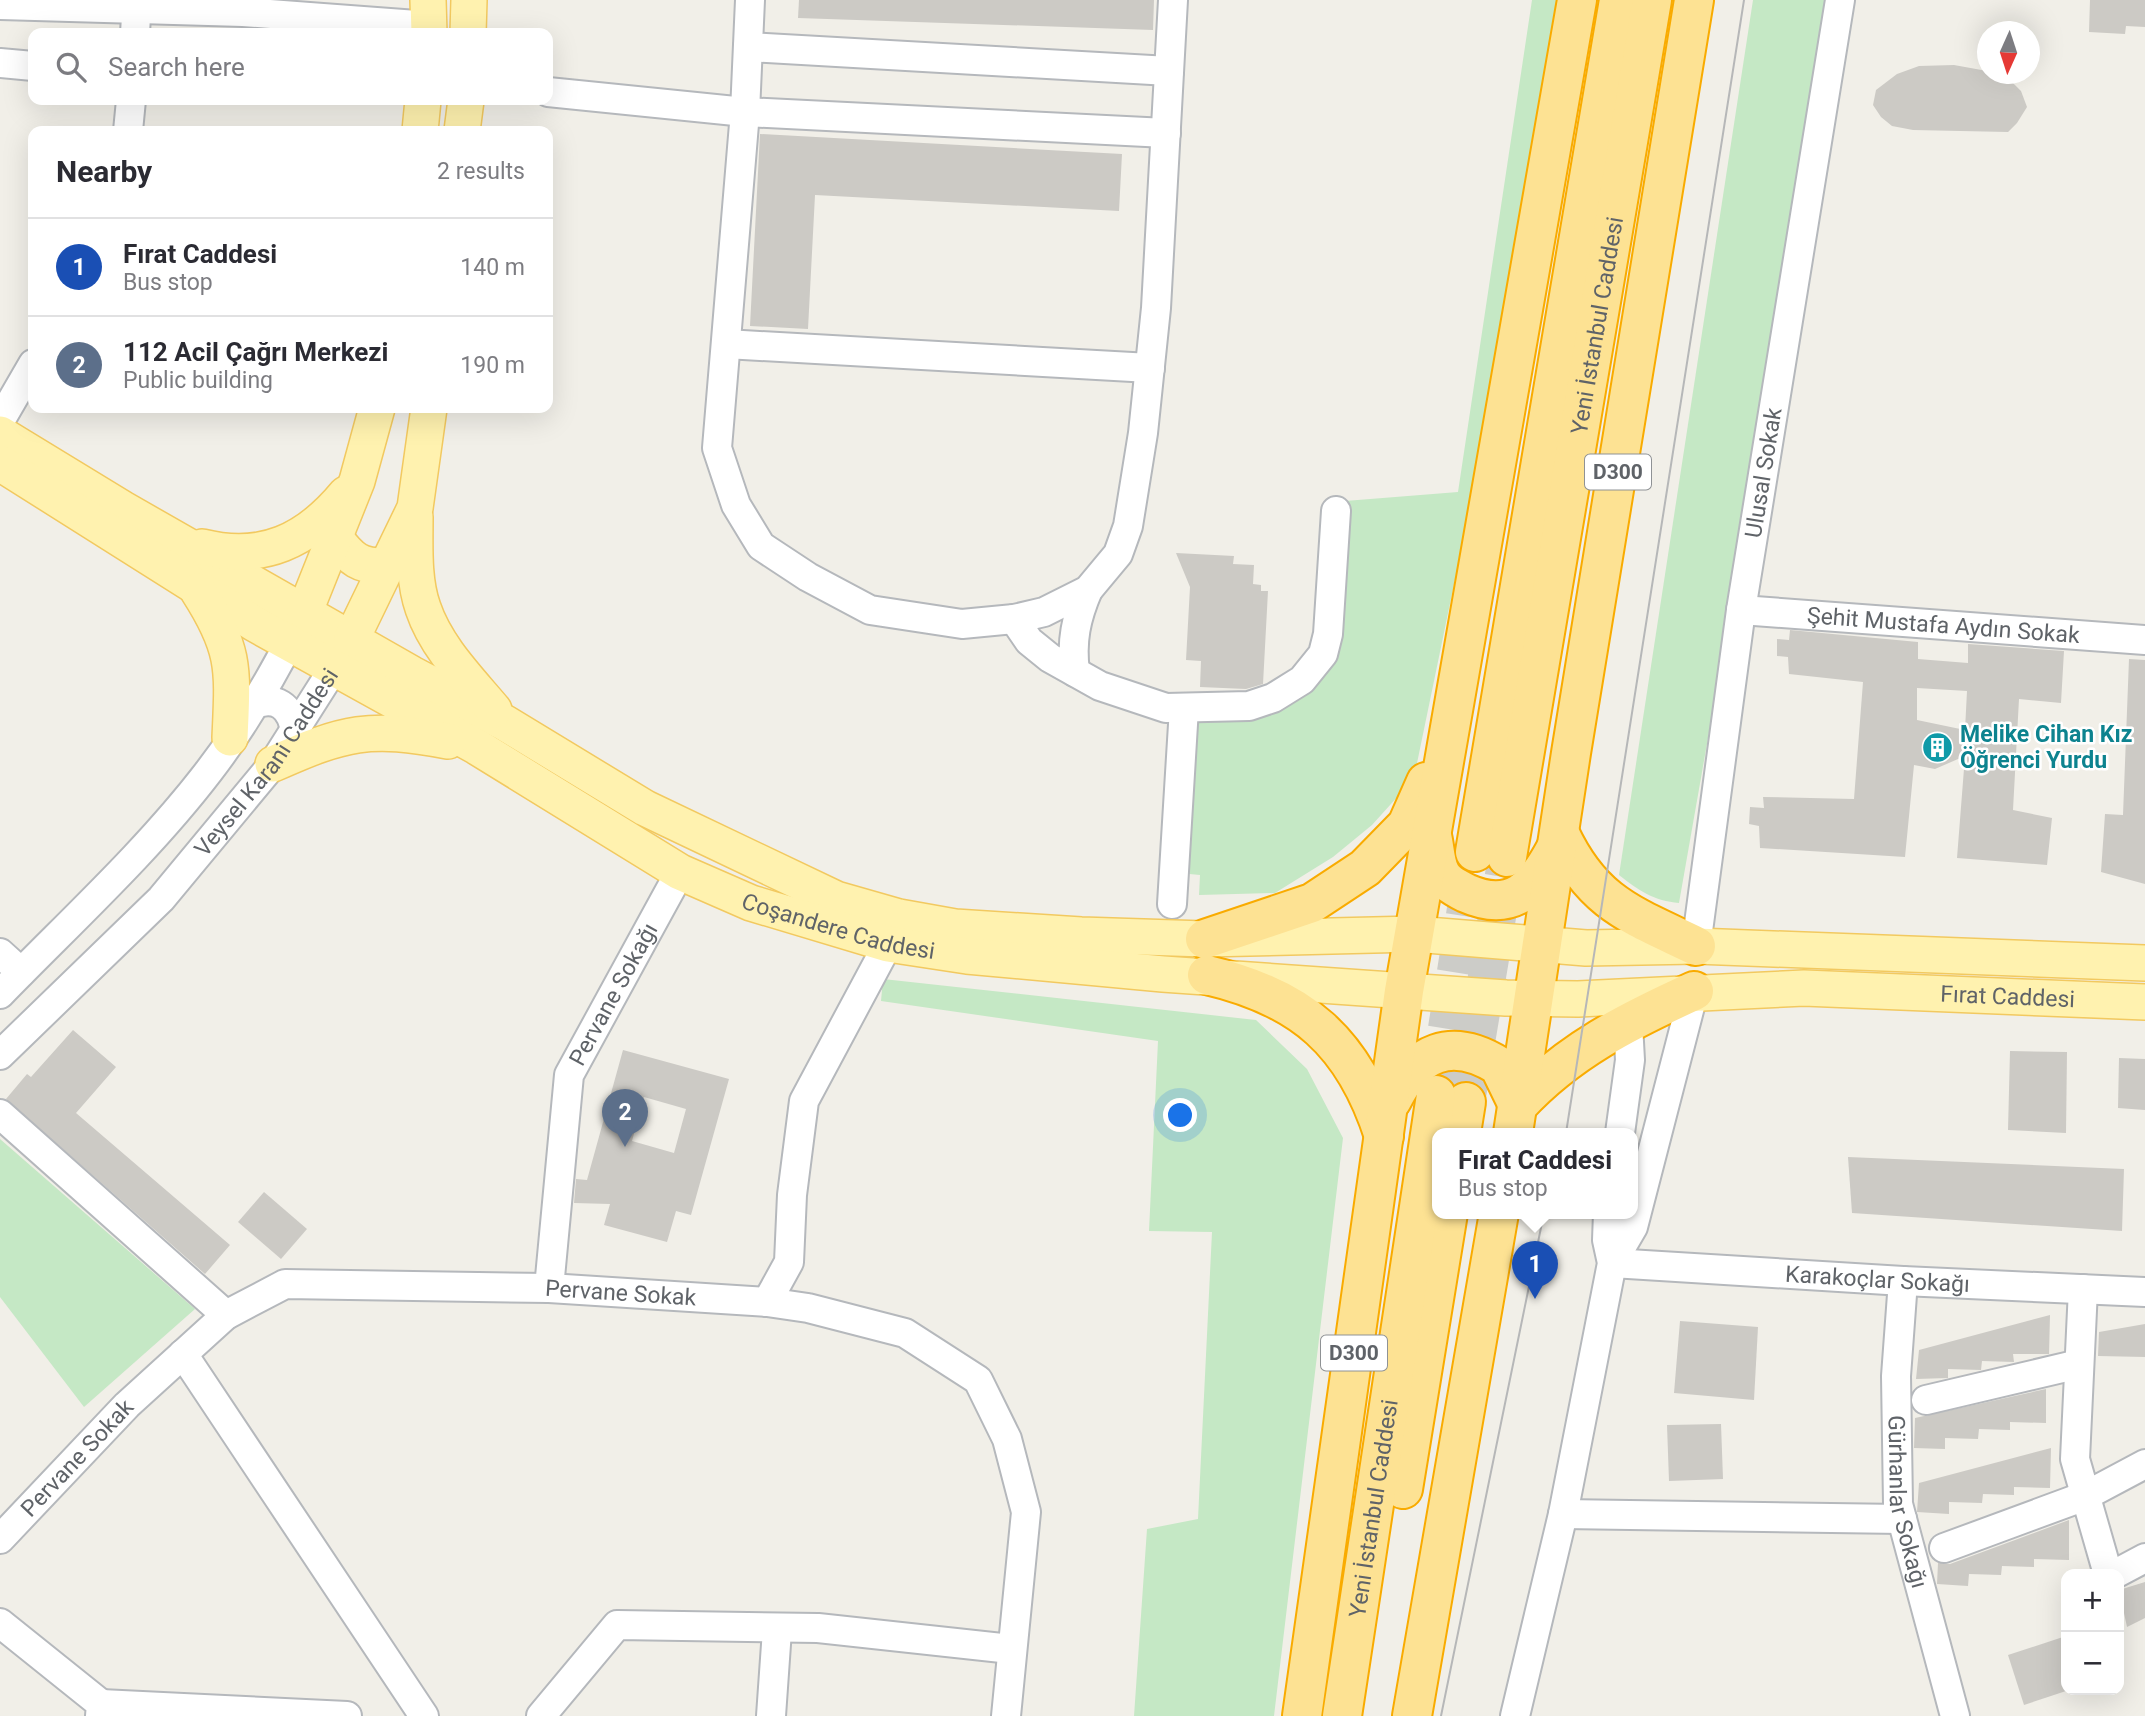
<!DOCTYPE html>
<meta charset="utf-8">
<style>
body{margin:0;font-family:Roboto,sans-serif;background:#f2f2f3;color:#2b2b33}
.controls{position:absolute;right:21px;bottom:21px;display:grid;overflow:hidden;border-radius:14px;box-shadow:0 7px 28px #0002}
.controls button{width:63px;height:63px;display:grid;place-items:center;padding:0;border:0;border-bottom:2px solid #e1e1e2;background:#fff;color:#2b2b33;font:35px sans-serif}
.compass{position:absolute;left:1977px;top:21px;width:63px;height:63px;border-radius:50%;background:#fff;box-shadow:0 7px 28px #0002;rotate:183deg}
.you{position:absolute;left:1181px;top:1116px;width:24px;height:24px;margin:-18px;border:5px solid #fff;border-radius:50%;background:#1a73e8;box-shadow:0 0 0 10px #1a73e833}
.badge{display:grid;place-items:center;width:46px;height:46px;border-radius:50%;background:#ea4335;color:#fff;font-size:23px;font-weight:700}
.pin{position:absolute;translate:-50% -58px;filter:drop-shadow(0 2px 4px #0008)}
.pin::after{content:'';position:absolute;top:37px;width:24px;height:21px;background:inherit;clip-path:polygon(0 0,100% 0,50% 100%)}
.popup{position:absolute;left:1432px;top:1128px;width:206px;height:91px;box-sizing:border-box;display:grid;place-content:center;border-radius:14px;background:#fff;filter:drop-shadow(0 2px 5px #0005);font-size:23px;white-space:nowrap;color:#7c7c81}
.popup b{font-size:26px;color:#2b2b33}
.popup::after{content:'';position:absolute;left:50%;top:100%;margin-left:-14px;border:14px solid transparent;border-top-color:#fff}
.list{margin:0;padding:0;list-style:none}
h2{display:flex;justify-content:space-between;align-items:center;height:91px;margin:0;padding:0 28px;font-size:30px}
h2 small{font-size:23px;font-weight:400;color:#7c7c81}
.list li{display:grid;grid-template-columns:46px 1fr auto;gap:21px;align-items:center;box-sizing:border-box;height:98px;padding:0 28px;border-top:2px solid #e1e1e2}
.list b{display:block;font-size:26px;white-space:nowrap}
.list p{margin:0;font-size:23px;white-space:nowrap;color:#7c7c81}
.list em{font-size:23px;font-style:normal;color:#7c7c81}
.icon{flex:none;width:38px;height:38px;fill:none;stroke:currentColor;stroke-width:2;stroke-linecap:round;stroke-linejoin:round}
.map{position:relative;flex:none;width:2145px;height:1716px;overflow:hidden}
.search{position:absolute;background:#fff;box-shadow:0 7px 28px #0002;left:28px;top:28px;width:525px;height:77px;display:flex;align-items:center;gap:18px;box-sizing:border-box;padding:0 24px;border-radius:14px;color:#7c7c81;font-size:26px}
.panel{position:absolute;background:#fff;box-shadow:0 7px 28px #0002;left:28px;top:126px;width:525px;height:287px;border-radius:14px}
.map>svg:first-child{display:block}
.green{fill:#c5e8c5}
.building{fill:#cccac5;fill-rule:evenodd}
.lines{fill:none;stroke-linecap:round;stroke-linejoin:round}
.highway-tunnel{stroke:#ccccc8;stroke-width:38;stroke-dasharray:38 19;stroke-linecap:butt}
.minor-casing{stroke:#b5b8bc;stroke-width:32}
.major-casing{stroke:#f2c960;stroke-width:38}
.highway-casing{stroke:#f9ab00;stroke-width:42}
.minor{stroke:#fff;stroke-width:28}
.major{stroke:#fff2af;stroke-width:35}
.highway{stroke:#fde293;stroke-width:38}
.tram{stroke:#b6b7b8;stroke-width:2}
.labels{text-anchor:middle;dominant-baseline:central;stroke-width:5;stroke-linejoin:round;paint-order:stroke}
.shield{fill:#fff;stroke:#8f9295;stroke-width:2}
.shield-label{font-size:21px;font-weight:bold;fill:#5f6368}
.street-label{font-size:23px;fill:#5f6368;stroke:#fff}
.culture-label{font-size:23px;font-weight:bold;fill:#0d838f;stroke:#fff;text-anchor:start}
</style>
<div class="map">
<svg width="2145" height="1716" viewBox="0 0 2145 1716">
<rect width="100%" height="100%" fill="#f1efe8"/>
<g class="green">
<polygon points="1532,0 1561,0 1471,502 1416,768 1400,794 1372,825 1333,857 1275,893 1199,895 1200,875 1179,873 1189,709 1265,716 1302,691 1333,639 1345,501 1458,492"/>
<path d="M1753 0H1830L1744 533 1679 903C1654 901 1638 890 1619 875Z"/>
<polygon points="883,979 1256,1020 1307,1069 1343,1138 1274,1716 1134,1716 1147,1529 1198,1519 1212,1232 1149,1231 1158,1041 881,1001"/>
<polygon points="0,1139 195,1309 84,1407 0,1297"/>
</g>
<g class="building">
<polygon points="799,0 1154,0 1153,30 798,18"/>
<polygon points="2090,0 2145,0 2145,27 2126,26 2125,34 2089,32"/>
<polygon points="1954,65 1987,71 1987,74 2009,79 2021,91 2027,107 2017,123 2008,132 1913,130 1892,126 1881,117 1873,105 1876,90 1897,74 1919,66"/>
<polygon points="760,134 1122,154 1119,211 815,195 808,329 750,326"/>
<polygon points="1176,553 1234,556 1233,564 1254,565 1253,584 1261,585 1261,591 1268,591 1263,684 1246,689 1200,687 1201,661 1186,660 1190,587"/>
<path d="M1790 630 1918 642V659L1968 663V644L2064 651 2061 703 2019 699 2013 810 2052 818 2047 865 1957 858 1965 756 1935 769 1914 765 1905 857 1760 848 1759 826 1749 824 1750 807 1764 808 1763 797 1854 799 1863 682 1789 674 1788 657 1777 656V639L1789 640ZM1917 688 1967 691 1965 730 1917 720Z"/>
<polygon points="2129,659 2145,660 2145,884 2101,872 2105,814 2123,815"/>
<polygon points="73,1030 116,1067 76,1113 230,1245 205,1274 6,1099 27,1074 31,1077"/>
<path d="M623 1050 729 1079 691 1215 676 1211 667 1242 604 1225 610 1204 574 1203 576 1179 587 1180ZM644 1097 686 1109 674 1153 632 1141Z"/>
<polygon points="2010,1051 2067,1052 2066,1133 2008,1130"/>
<polygon points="2119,1058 2145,1059 2145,1110 2118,1108"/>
<polygon points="1848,1157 2124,1169 2122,1231 1852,1213"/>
<polygon points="264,1192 307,1229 281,1259 238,1222"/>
<polygon points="2050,1315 2049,1354 2013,1354 2014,1362 1982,1361 1981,1370 1948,1369 1948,1378 1916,1379 1919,1350"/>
<polygon points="1680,1321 1758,1327 1754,1400 1674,1393"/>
<polygon points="2145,1324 2145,1357 2098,1356 2099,1332"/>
<polygon points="2046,1389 2046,1423 2010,1422 2010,1430 1979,1429 1978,1439 1945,1438 1945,1449 1914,1448 1915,1418"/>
<polygon points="1721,1424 1723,1479 1669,1481 1667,1425"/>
<polygon points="2051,1448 2050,1488 2014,1487 2014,1495 1983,1494 1982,1503 1949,1502 1949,1514 1917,1512 1919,1483"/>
<polygon points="2069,1520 2069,1560 2034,1559 2034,1567 2002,1566 2001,1575 1969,1574 1968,1586 1937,1584 1938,1563 1950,1564"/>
<polygon points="2145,1582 2145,1618 2127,1627 2119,1590"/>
<polygon points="2066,1636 2066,1691 2024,1705 2008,1655"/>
</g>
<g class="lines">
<g class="highway-tunnel">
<polyline points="1438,1085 1475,852"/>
<polyline points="1466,1102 1507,857"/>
</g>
<defs>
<g id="minor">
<polyline points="750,0 745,112 717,448 736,505 761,546 808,577 870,610 962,624 1014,619 1044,612 1088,590 1118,554 1128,526 1143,433 1156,308 1173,0"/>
<polyline points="0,5 243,12 430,26"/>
<polyline points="135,33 137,0"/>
<polyline points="748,47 1169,71"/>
<polyline points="0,63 33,66"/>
<polyline points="548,92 745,112 1166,133"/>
<polyline points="128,131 131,100"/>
<polyline points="726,344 1150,368"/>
<polyline points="0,421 33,364"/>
<path id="s1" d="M1741 610 2145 640"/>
<polyline points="1014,619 1029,641 1050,658 1100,686 1166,708 1249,706 1273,698 1302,680 1323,654 1328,634 1336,511"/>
<path d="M1075 672C1071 641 1076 618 1088 590"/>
<path d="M252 705C276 695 291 706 295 731"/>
<polyline points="1172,904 1184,708"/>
<path id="s2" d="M1696 946 1741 610 1840 0"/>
<polyline points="0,953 21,972"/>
<path d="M0 994C70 922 147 852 209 771 243 727 273 675 298 626"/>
<path id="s3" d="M0 1055 161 899 273 764 344 652"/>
<polyline points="0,1114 226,1315"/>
<polyline points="1620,1133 1630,1060 1627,1006"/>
<path id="s4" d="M1612 1263 1903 1281 2145 1292"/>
<polyline points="1612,1263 1633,1227 1694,991"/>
<path id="s5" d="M1903 1281 1896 1376 1898 1504 1955 1716"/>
<path id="s6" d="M549 1288 569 1075 680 872"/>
<polyline points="2083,1289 2075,1459 2108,1574"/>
<polyline points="767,1302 789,1262 792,1195 804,1101 888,944"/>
<polyline points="183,1354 424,1716"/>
<polyline points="1926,1400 2079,1364"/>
<polyline points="1563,1514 1902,1519"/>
<path id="s7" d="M0 1539 127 1405 226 1315 285 1284 549 1288 767 1302 808 1308 905 1333 978 1380 1007 1439 1026 1512 1006 1716"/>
<polyline points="1944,1548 2085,1496 2145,1464"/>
<polyline points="2115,1574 2145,1558"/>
<polyline points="0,1623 101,1704 100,1716"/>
<polyline points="101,1704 347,1716"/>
<polyline points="541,1716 617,1625 818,1628 1011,1649"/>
<polyline points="771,1716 777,1630"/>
<polyline points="1515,1716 1563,1514 1612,1263 1607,1240 1608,1213"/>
</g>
<g id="major">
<polyline points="428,0 429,33"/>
<polyline points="468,33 469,0"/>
<polyline points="420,131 423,100"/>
<polyline points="462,131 466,100"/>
<polyline points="0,434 123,509 412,674 505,723 645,808 836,899 899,917 955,927 1081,935 1205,939 1415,934 1586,948 1696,946 2145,963"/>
<path id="s8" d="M0 463 255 624 477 747 680 872 751 903 888 944 967 956 1163 974 1506 998 1578 999 1804 988 2145 1002"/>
<path d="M415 517C415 546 413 580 423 608 436 647 468 679 494 710"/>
<path d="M336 539C351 559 360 567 386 566"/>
<path d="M202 547C263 562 307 541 346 494"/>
<path d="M198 591C236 650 233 670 230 738"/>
<polyline points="305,611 357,481 377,408"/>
<polyline points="352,638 415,508 429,408"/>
<path d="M273 764C345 732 369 726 448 741"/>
</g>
<g id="highway">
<path d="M1560 834C1593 904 1632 915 1696 946"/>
<path d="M1432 836C1435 847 1435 864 1441 874 1445 882 1458 889 1466 893 1513 914 1535 887 1555 850"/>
<polyline points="1475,852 1619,0"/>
<path id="s9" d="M1507 857 1652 0"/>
<polyline points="1205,939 1312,903 1365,868 1407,825 1426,782"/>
<path d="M1207 975C1302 997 1354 1042 1384 1136"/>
<path d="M1392 1100C1416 1052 1451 1036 1499 1066L1518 1105"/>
<path d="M1518 1105C1568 1051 1628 1021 1694 991"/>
<polyline points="1461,1133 1466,1102"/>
<polyline points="1513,1133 1571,753 1694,0"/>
<polyline points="1403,1489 1448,1213"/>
<polyline points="1302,1716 1404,991 1577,0"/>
<path id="s10" d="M1342 1716 1436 1095"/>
<polyline points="1412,1716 1499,1213"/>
</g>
</defs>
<use href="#minor" class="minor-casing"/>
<use href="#major" class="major-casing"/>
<use href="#highway" class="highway-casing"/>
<use href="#minor" class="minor"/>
<use href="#major" class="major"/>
<use href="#highway" class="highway"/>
<g class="tram">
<polyline points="1566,1133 1744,0"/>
<polyline points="1441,1716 1544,1213"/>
</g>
</g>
<defs>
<symbol id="building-disc" viewBox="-11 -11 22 22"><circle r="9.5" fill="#0f9aa8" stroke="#fff"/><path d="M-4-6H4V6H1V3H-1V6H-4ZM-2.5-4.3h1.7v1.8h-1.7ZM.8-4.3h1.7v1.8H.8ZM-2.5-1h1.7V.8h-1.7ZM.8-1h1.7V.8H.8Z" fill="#fff"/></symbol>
</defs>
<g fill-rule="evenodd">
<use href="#building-disc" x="1920" y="730" width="35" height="35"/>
</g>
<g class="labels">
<g class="shield">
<rect x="1585" y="454.5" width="66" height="35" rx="5"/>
<rect x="1321" y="1335.5" width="66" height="35" rx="5"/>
</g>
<g class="shield-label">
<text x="1618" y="472">D300</text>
<text x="1354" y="1353">D300</text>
</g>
<g class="street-label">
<text stroke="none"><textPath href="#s9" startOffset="539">Yeni İstanbul Caddesi</textPath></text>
<text stroke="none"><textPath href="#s2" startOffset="478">Ulusal Sokak</textPath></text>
<text stroke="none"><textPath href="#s1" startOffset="203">Şehit Mustafa Aydın Sokak</textPath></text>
<text stroke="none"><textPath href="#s3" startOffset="397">Veysel Karani Caddesi</textPath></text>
<text stroke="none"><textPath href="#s8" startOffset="962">Coşandere Caddesi</textPath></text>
<text stroke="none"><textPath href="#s6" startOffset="306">Pervane Sokağı</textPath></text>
<text stroke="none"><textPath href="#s8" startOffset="2137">Fırat Caddesi</textPath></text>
<text stroke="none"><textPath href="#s4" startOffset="266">Karakoçlar Sokağı</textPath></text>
<text stroke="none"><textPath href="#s7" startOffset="721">Pervane Sokak</textPath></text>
<text stroke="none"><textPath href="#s7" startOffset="112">Pervane Sokak</textPath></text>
<text stroke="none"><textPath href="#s5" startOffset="222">Gürhanlar Sokağı</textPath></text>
<text stroke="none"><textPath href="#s10" startOffset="210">Yeni İstanbul Caddesi</textPath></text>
</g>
<g class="culture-label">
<text x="1960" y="734">Melike Cihan Kız<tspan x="1960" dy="26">Öğrenci Yurdu</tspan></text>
</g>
</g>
</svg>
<div class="controls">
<button>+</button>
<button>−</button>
</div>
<svg class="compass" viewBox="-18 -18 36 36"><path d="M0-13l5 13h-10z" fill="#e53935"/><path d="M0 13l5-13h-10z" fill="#7c7c81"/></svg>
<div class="you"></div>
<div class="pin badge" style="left:1535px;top:1299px;background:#1a4fb4">1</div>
<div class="popup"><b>Fırat Caddesi</b>Bus stop</div>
<div class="pin badge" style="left:625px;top:1147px;background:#5c6f8a">2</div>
<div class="search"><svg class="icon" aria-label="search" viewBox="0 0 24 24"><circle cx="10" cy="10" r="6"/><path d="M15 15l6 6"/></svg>Search here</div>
<section class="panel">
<h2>Nearby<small>2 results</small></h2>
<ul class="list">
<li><span class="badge" style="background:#1a4fb4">1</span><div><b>Fırat Caddesi</b><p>Bus stop</p></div><em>140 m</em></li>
<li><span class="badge" style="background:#5c6f8a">2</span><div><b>112 Acil Çağrı Merkezi</b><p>Public building</p></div><em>190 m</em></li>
</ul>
</section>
</div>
